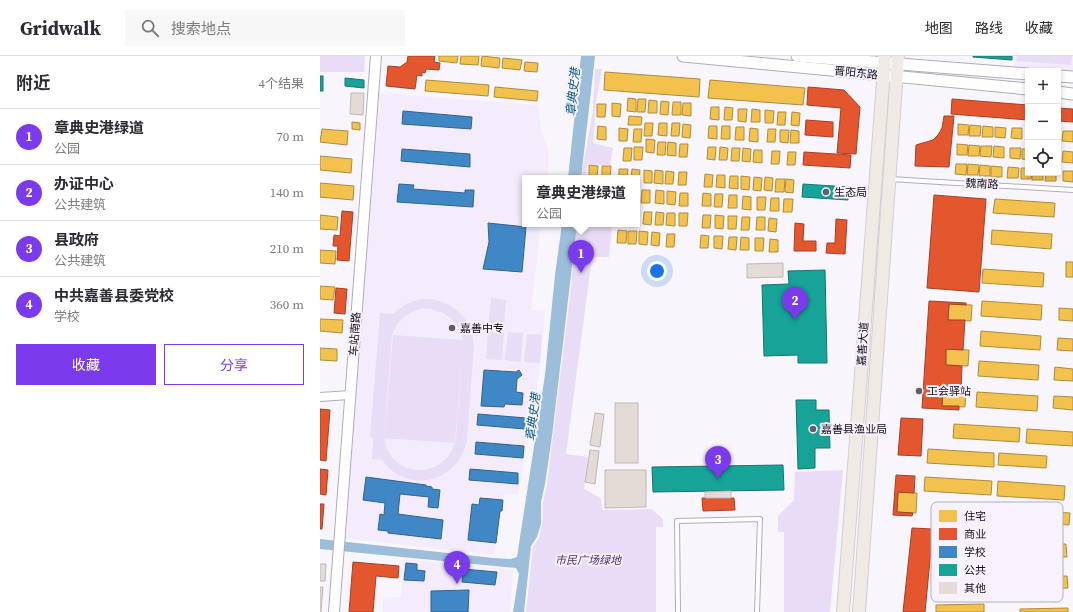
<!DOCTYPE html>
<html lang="zh">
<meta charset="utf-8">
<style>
body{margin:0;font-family:"Source Serif 4","Noto Sans SC",serif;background:#f7f7f7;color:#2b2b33}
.controls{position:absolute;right:12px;top:12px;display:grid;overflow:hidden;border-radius:0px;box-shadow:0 2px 6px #0003}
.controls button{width:36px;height:36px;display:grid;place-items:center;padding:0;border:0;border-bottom:1px solid #e1e1e2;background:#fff;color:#2b2b33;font:20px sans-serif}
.you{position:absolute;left:337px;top:215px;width:14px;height:14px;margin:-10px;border:3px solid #fff;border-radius:50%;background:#1a73e8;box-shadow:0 0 0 6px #1a73e833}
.badge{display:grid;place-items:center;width:26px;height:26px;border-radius:50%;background:#7c3aed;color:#fff;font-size:13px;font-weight:700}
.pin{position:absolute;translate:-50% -33px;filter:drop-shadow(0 1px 2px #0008)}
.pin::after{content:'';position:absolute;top:21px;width:14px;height:12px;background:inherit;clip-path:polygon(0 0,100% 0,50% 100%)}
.popup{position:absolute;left:202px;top:119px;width:118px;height:52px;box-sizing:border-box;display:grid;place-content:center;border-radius:0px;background:#fff;filter:drop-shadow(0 1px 3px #0005);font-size:13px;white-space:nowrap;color:#7c7c81}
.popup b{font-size:15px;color:#2b2b33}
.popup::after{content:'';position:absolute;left:50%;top:100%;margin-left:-8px;border:8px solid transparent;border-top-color:#fff}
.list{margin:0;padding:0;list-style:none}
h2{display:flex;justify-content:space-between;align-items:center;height:52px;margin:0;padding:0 16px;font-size:17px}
h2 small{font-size:13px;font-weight:400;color:#7c7c81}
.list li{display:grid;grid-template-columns:26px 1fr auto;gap:12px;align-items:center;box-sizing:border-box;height:56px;padding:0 16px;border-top:1px solid #e1e1e2}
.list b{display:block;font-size:15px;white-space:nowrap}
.list p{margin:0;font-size:13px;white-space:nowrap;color:#7c7c81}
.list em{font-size:13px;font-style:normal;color:#7c7c81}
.actions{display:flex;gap:8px;padding:12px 16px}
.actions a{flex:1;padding:9px 0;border:1px solid #7c3aed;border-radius:0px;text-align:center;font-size:14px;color:#7c3aed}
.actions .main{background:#7c3aed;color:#fff}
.icon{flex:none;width:22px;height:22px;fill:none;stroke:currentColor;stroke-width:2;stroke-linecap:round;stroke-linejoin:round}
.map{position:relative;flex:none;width:753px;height:556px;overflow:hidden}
header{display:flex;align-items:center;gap:24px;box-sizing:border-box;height:56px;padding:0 20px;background:#fff;border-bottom:1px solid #e1e1e2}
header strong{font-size:19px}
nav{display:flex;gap:22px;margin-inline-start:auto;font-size:14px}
.search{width:280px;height:36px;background:#f7f7f7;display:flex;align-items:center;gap:10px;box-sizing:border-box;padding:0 14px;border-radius:0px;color:#7c7c81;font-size:15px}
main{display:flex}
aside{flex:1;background:#fff}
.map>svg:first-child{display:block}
.built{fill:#f4ecfc}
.green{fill:#e9dcf6;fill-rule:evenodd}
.water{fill:#9dbeda}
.homes{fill:#f2c14e;stroke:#af8b3e}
.shops{fill:#e4572e;stroke:#a54127}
.schools{fill:#3f88c5;stroke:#326391}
.public{fill:#17a398;stroke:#167672}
.building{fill:#e4dad6;stroke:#c0b9b8}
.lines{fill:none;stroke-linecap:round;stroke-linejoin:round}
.service-casing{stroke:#b1adb6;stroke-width:6}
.minor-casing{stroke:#b1adb6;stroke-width:10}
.tertiary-casing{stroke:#b1adb6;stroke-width:12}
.secondary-casing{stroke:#b1adb6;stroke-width:13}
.primary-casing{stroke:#d2d0d5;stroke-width:14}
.service{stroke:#fefeff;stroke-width:4}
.minor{stroke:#fefeff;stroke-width:8}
.tertiary{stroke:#fefeff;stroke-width:10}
.secondary{stroke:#fefeff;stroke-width:11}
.primary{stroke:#f0eae4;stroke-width:12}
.poi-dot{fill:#635f68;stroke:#f8f2ff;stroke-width:1.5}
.labels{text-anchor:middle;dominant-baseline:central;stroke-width:4;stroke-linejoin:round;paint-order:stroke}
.street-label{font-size:11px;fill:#130e18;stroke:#f8f2ff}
.poi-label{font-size:11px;fill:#130e18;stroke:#f8f2ff;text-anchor:start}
.park-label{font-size:11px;font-style:italic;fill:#512e6b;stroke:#f8f2ff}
.water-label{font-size:12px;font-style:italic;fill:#065d8c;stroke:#f8f2ff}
.key{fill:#f8f2ff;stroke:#b3aeba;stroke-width:1}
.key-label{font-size:11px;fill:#130e18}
</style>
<header>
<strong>Gridwalk</strong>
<div class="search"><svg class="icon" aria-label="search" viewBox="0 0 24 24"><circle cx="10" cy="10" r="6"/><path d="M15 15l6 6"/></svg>搜索地点</div>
<nav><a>地图</a><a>路线</a><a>收藏</a></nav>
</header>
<main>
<aside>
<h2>附近<small>4个结果</small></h2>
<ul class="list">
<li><span class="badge">1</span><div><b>章典史港绿道</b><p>公园</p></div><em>70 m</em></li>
<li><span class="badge">2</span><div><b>办证中心</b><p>公共建筑</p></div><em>140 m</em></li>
<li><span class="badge">3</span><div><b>县政府</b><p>公共建筑</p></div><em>210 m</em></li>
<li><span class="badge">4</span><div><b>中共嘉善县委党校</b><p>学校</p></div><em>360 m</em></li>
</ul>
<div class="actions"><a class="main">收藏</a><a>分享</a></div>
</aside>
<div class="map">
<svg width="753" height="556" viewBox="0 0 753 556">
<rect width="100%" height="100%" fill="#f8f5fc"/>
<g class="built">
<polygon points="695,0 753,0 753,15 694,11"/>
<polygon points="59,37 218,49 222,77 228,92 229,103 227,122 205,122 205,168 221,168 211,254 225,255 219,320 198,439 184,438 174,499 25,482"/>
<polygon points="83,503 193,514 190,556 63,556 63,542 81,541"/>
</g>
<g class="green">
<polygon points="0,0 45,0 44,16 0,16"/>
<polygon points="697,0 752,0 751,9 696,5"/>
<polygon points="275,13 282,13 276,45 273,87 293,92 290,109 267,108 266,122 261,122 273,54"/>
<polygon points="256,168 292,169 289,201 272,201 246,398 268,401 264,433 281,442 282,454 331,453 343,463 343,471 336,471 336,556 206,556 213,491 219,482 222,469 223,446 227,429 251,233"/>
<polygon points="171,242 186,244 184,272 168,271"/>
<path d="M104 243C132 243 152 262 154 290L147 384C139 426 88 440 62 404L52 403 53 381H50L60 257 73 258C82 250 91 244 104 243ZM100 253C121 251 139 263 143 284L73 279 64 382 135 387 143 288V289L136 382C128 426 68 424 64 380L72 279C77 265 86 257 100 253Z"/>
<polygon points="168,274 184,276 182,304 166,303"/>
<polygon points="188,276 203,277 201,306 185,304"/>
<polygon points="207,278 222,279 220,307 204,306"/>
<polygon points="523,414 510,555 509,556 464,556 464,476 458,476 458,460 474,444 475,416"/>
</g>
<g class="water">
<polygon points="261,0 275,0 261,122 248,122"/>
<polygon points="242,168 257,168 232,380 225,428 221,446 221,468 217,481 211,490 204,556 193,556 199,518 196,512 0,493 0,483 173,502 191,503 197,501 225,319 235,219"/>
</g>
<g class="homes">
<polygon points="119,0 138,0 137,7 119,5"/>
<polygon points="141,0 159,0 158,9 140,8"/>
<polygon points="162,0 180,2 179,12 161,10"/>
<polygon points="183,2 202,4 200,14 182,12"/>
<polygon points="205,6 218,7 217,16 204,15"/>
<polygon points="285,16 380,23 379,41 284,34"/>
<polygon points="106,24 169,29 168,40 105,35"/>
<polygon points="390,24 485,32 483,49 388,42"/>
<polygon points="175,31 218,35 217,45 174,41"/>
<polygon points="308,42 316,43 316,56 307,55"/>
<polygon points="318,43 326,43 325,56 317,56"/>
<polygon points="329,44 337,45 337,57 328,57"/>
<polygon points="341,45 349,46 348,59 340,58"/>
<polygon points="353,46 361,46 361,59 352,59"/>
<polygon points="292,47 301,48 300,61 292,60"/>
<polygon points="363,47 371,47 371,60 362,59"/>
<polygon points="277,48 286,48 285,61 277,61"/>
<polygon points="391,51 399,51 399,64 390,63"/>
<polygon points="405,51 413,52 412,64 404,64"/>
<polygon points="418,53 427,53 426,66 418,65"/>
<polygon points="432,53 440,54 440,66 431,66"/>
<polygon points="445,54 454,55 453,67 445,67"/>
<polygon points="458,56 466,56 465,69 457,69"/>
<polygon points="472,56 480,57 479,70 471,69"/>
<polygon points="309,60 322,61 321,69 308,69"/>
<polygon points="32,66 40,67 40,74 32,73"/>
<polygon points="325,67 333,67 332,80 324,80"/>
<polygon points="339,67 347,67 347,80 338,79"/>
<polygon points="352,67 360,67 359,80 351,80"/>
<polygon points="363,68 371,69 370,82 362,81"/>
<polygon points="638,68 649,69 648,79 638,79"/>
<polygon points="650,69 661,70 660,80 649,80"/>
<polygon points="278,70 286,71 286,84 277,83"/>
<polygon points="389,70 397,70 397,83 388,82"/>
<polygon points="402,70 410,70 410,83 401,83"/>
<polygon points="663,70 673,71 673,81 662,81"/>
<polygon points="416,71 424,71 424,84 415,84"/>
<polygon points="675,71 686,72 685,82 675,81"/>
<polygon points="299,72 308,73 307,85 299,85"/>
<polygon points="430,72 438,73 438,86 429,85"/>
<polygon points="692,72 702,72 702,83 691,82"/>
<polygon points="2,73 28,75 27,89 0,86"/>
<polygon points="314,73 322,73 321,86 313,86"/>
<polygon points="448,73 456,73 455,86 447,86"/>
<polygon points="460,74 469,74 468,87 460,86"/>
<polygon points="471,74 479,75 479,87 470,87"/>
<polygon points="743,75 753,75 753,86 742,85"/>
<polygon points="326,83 335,84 334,97 326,96"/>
<polygon points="338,86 346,86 345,99 337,99"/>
<polygon points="348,86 356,87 356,100 347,99"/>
<polygon points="360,88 368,88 367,101 359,101"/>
<polygon points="637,88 648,89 647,99 637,99"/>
<polygon points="649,89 660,90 659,100 648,100"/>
<polygon points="661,90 672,90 671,101 660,100"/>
<polygon points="674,90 684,91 684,102 673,101"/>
<polygon points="314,91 323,91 322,104 314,104"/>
<polygon points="388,91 396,91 395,104 387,103"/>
<polygon points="400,91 408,92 407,104 399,104"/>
<polygon points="304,92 312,92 311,105 303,105"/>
<polygon points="412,92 420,92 419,105 411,105"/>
<polygon points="423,92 431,93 430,106 422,105"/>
<polygon points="690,92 701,92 700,103 690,102"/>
<polygon points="702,93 708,93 708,104 702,103"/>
<polygon points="434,94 442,94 442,107 433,106"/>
<polygon points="452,95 460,95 459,108 451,108"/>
<polygon points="743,95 753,96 753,107 742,106"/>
<polygon points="468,96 476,96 475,109 467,109"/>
<polygon points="0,100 32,103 31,117 0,114"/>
<polygon points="636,108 647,108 646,119 635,118"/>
<polygon points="648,108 659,109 658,119 647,119"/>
<polygon points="269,109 278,110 277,122 269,122"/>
<polygon points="660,109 670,110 670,120 659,120"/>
<polygon points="282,110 291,110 290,122 282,122"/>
<polygon points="671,110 682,111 682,121 671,121"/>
<polygon points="688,111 699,112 698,122 687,122"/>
<polygon points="701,112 708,112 708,117 712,117 711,123 701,123"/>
<polygon points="299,113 308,113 307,122 299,122"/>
<polygon points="312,113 320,114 319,126 317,126 317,122 311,122"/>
<polygon points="324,114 332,115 332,127 324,127"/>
<polygon points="335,114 343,115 343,128 334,127"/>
<polygon points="346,115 354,116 353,128 345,128"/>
<polygon points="743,115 753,115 753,126 743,125"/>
<polygon points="359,116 367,116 366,129 358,129"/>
<rect x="712" y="117" width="11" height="7"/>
<polygon points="726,117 736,117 736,125 725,125"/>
<polygon points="385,118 393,119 392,131 384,131"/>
<polygon points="397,119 405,119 405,132 396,131"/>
<polygon points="410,120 418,120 418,133 409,132"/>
<polygon points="421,120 430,121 429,134 421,133"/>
<polygon points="434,121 442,122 441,135 433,134"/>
<polygon points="445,121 453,122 452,135 444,134"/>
<polygon points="456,123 465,123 464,136 455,136"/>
<polygon points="466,123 474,124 473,137 465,136"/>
<polygon points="0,127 34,130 33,144 0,141"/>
<polygon points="322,134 330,134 330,147 321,147"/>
<polygon points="336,134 344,135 344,148 335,147"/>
<polygon points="347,135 356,136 355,149 347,148"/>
<polygon points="360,137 368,137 368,150 359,150"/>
<polygon points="383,137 391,138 391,150 382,150"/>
<polygon points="395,138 403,138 402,151 394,151"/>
<polygon points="409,139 417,139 417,152 408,152"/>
<polygon points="423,140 431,141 431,154 422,153"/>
<polygon points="437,141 446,141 445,154 437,154"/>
<polygon points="451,142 459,142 459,155 450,155"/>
<polygon points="464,143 473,143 472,156 463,156"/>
<polygon points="675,143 735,147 734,161 673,157"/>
<polygon points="324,156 332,156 331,169 323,168"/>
<polygon points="336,156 344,157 343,169 335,169"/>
<polygon points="347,157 355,157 355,170 346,169"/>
<polygon points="359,157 368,157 367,170 359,170"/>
<polygon points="0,159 18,161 17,174 0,173"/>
<polygon points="383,159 391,159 390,172 382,172"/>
<polygon points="395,159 404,160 403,173 395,172"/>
<polygon points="408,160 417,160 416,173 408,173"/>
<polygon points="422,161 430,161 429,174 421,174"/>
<polygon points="437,161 445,161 445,174 436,174"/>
<polygon points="449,162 457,163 456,176 448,175"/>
<polygon points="298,174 307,175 306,187 297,187"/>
<polygon points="672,174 732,178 731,193 671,188"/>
<polygon points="308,175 317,175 316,188 308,188"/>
<polygon points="319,175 328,176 327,189 319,188"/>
<polygon points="332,176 340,177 339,190 331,189"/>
<polygon points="347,178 355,178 354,191 346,191"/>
<polygon points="381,179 389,180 388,192 380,192"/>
<polygon points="394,180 403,180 402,193 394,192"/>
<polygon points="409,181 417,181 416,194 408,193"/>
<polygon points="421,181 429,182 429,194 420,194"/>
<polygon points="435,182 444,182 443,195 435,195"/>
<polygon points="450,183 458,184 458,196 449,196"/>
<polygon points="0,194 16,195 15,208 0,207"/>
<rect x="746" y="206" width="7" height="15"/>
<polygon points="663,213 724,217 723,231 662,227"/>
<polygon points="0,230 15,231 13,244 0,243"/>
<polygon points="662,245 722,249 721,264 661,260"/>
<polygon points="629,248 652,249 651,265 628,264"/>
<polygon points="739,252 753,253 753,265 739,264"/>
<polygon points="0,263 23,264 22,277 0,275"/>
<polygon points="661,275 721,280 720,294 660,290"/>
<polygon points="738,282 753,283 753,295 737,294"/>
<polygon points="0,292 17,293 17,305 0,304"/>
<polygon points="626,293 649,294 648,310 625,309"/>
<polygon points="659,305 719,309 718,324 658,320"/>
<polygon points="735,311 753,313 753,325 734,324"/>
<polygon points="623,334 646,335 645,351 622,350"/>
<polygon points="657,336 718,340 717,355 656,351"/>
<polygon points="734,340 753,341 753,354 733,352"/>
<polygon points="634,368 700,372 699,386 633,382"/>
<polygon points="707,373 753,376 753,390 706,387"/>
<polygon points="608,393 674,397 674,411 607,407"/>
<polygon points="679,397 727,400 726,412 678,409"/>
<polygon points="605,421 672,425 671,439 604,435"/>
<polygon points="678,425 745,430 744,444 677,440"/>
<polygon points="578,436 597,437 596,457 577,456"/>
<polygon points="630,450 697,454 696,468 629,464"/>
<polygon points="702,454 750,457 749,469 701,466"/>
<polygon points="686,482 687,496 620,498 620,484"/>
<polygon points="746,488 747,501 699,501 699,489"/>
<polygon points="687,514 688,528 621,530 620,516"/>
<polygon points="747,520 748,532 700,533 700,521"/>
<polygon points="664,548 664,556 616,556 616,549"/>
<polygon points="748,552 748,556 700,556 700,553"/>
</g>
<g class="shops">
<polygon points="88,0 115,0 114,6 120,7 119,14 106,13 105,17 102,16 102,20 97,19 95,33 66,30 68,10 80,11 87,6"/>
<polygon points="488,31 524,34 540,51 536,98 517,97 521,52 487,49"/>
<polygon points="632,43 708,49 708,64 631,58"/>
<polygon points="738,52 753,53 753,66 738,65"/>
<polygon points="624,60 634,60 629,111 595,110 596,89 613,84 618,79 622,72"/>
<polygon points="486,64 513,66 513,81 485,79"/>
<polygon points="484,96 531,99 530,112 483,109"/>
<polygon points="614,139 666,143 659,236 607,232"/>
<polygon points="22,155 33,156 29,205 17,204 18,190 13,190 14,179 20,180"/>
<polygon points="516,163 527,164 525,198 506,197 507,187 515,187"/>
<polygon points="475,167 484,168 483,185 496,185 496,195 474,195"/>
<polygon points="16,232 27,233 25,258 14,257"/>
<polygon points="609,245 646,247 646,249 629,248 628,264 645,264 643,294 626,293 626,309 642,310 641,335 623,334 622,350 639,350 639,354 602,352"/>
<polygon points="0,353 10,354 6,405 0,404"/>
<polygon points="581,362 603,363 601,400 578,399"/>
<polygon points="0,413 8,414 6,439 0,438"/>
<polygon points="576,419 595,420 594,437 578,436 577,456 593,457 592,460 573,459"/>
<polygon points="382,442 414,442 415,454 383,455"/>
<polygon points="0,448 4,448 2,473 0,473"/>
<polygon points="592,472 613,473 605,556 583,556"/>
<polygon points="33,506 79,510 78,522 56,520 53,556 29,556"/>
</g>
<g class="schools">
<polygon points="83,55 152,61 151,73 82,68"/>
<polygon points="82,93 150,98 150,111 81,105"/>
<polygon points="79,128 94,129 93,133 145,137 145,134 154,134 153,151 77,146"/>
<polygon points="168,167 206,171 202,216 163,213 169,186"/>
<polygon points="164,314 196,316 199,314 202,319 197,323 196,336 203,337 202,349 185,348 184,351 161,350"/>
<polygon points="158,358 206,362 205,373 157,369"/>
<polygon points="156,386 204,390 203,402 155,398"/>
<polygon points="150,413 198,417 198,428 149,424"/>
<polygon points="46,421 106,429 106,430 112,431 112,433 120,434 118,452 108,451 109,441 80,438 78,458 123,464 121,483 68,477 68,475 58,474 60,458 64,459 65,447 43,444"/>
<polygon points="160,442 183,444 182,455 180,455 176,487 148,484 152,448 159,449"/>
<polygon points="86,507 97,508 97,514 105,515 104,525 84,524"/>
<polygon points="143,513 177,516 175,529 142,526"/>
<polygon points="149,534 148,556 111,556 111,535"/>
</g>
<g class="public">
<polygon points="653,0 692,0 692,4 653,1"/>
<rect x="0" y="20" width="3" height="15"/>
<polygon points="25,22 44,24 44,32 25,30"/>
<polygon points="483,128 529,131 528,144 482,141"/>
<polygon points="505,214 507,307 478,307 478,299 444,300 442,229 469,228 468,215"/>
<polygon points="476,344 496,344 496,354 509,354 510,392 495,392 495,412 478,413"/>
<polygon points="463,409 464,434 333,436 332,411"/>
</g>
<g class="building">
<polygon points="31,37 44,37 43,59 30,58"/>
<polygon points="463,207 463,221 427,222 427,208"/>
<rect x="295" y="347" width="23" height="60"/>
<polygon points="275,357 284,358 280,391 270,389"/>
<polygon points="270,394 279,395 275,428 265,426"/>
<polygon points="285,414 326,414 326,451 285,452"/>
<polygon points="411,435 411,442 385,442 385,436"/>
<polygon points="0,508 6,508 5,525 0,525"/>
<polygon points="0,531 3,531 1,556 0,556"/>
</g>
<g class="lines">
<defs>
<g id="service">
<polyline points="570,123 753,134"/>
<polyline points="358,556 357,465 440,463 437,556"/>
</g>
<polyline id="minor" points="0,341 30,339"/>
<polyline id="tertiary" points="14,556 56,0"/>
<g id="secondary">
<polyline points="363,0 708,33"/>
<polyline points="477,0 708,18"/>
<polyline points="738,20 753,21"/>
<polyline points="738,36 753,38"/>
</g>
<g id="primary">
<polyline points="523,556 565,0"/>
<polyline points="539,556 578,0"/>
</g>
</defs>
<use href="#service" class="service-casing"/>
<use href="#minor" class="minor-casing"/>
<use href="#tertiary" class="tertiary-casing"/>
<use href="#secondary" class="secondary-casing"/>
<use href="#primary" class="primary-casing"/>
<use href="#service" class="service"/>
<use href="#minor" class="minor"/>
<use href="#tertiary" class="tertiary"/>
<use href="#secondary" class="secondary"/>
<use href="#primary" class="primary"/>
</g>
<g class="poi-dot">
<circle cx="506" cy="136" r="4"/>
<circle cx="132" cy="272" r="4"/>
<circle cx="599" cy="335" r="4"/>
<circle cx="493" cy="373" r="4"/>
</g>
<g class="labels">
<g class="street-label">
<text transform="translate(536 17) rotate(6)">晋阳东路</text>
<text transform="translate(662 128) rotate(3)">魏南路</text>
<text transform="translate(35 278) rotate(-86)">车站南路</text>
<text transform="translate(543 288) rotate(-86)">嘉善大道</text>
</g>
<g class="poi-label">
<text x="514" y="136">生态局</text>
<text x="140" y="272">嘉善中专</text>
<text x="607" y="335">工会驿站</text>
<text x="501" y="373">嘉善县渔业局</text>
</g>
<g class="park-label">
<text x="268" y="504">市民广场绿地</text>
</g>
<g class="water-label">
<text transform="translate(253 36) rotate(-84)">章典史港</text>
<text transform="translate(213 361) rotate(-83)">章典史港</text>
</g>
</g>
<rect x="611" y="446" width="132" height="100" rx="6" class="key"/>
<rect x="619" y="454" width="18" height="12" fill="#f2c14e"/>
<rect x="619" y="472" width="18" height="12" fill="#e4572e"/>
<rect x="619" y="490" width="18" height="12" fill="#3f88c5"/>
<rect x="619" y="508" width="18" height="12" fill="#17a398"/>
<rect x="619" y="526" width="18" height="12" fill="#e4dad6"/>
<g class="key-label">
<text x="644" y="464">住宅</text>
<text x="644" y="482">商业</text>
<text x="644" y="500">学校</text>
<text x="644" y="518">公共</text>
<text x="644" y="536">其他</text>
</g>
</svg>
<div class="controls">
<button>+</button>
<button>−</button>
<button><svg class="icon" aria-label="locate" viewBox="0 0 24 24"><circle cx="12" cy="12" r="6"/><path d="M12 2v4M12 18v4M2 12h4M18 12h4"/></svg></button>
</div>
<div class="you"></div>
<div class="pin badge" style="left:261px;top:217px">1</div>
<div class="popup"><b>章典史港绿道</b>公园</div>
<div class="pin badge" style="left:475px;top:264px">2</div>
<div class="pin badge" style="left:398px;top:423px">3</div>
<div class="pin badge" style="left:137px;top:528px">4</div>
</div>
</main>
